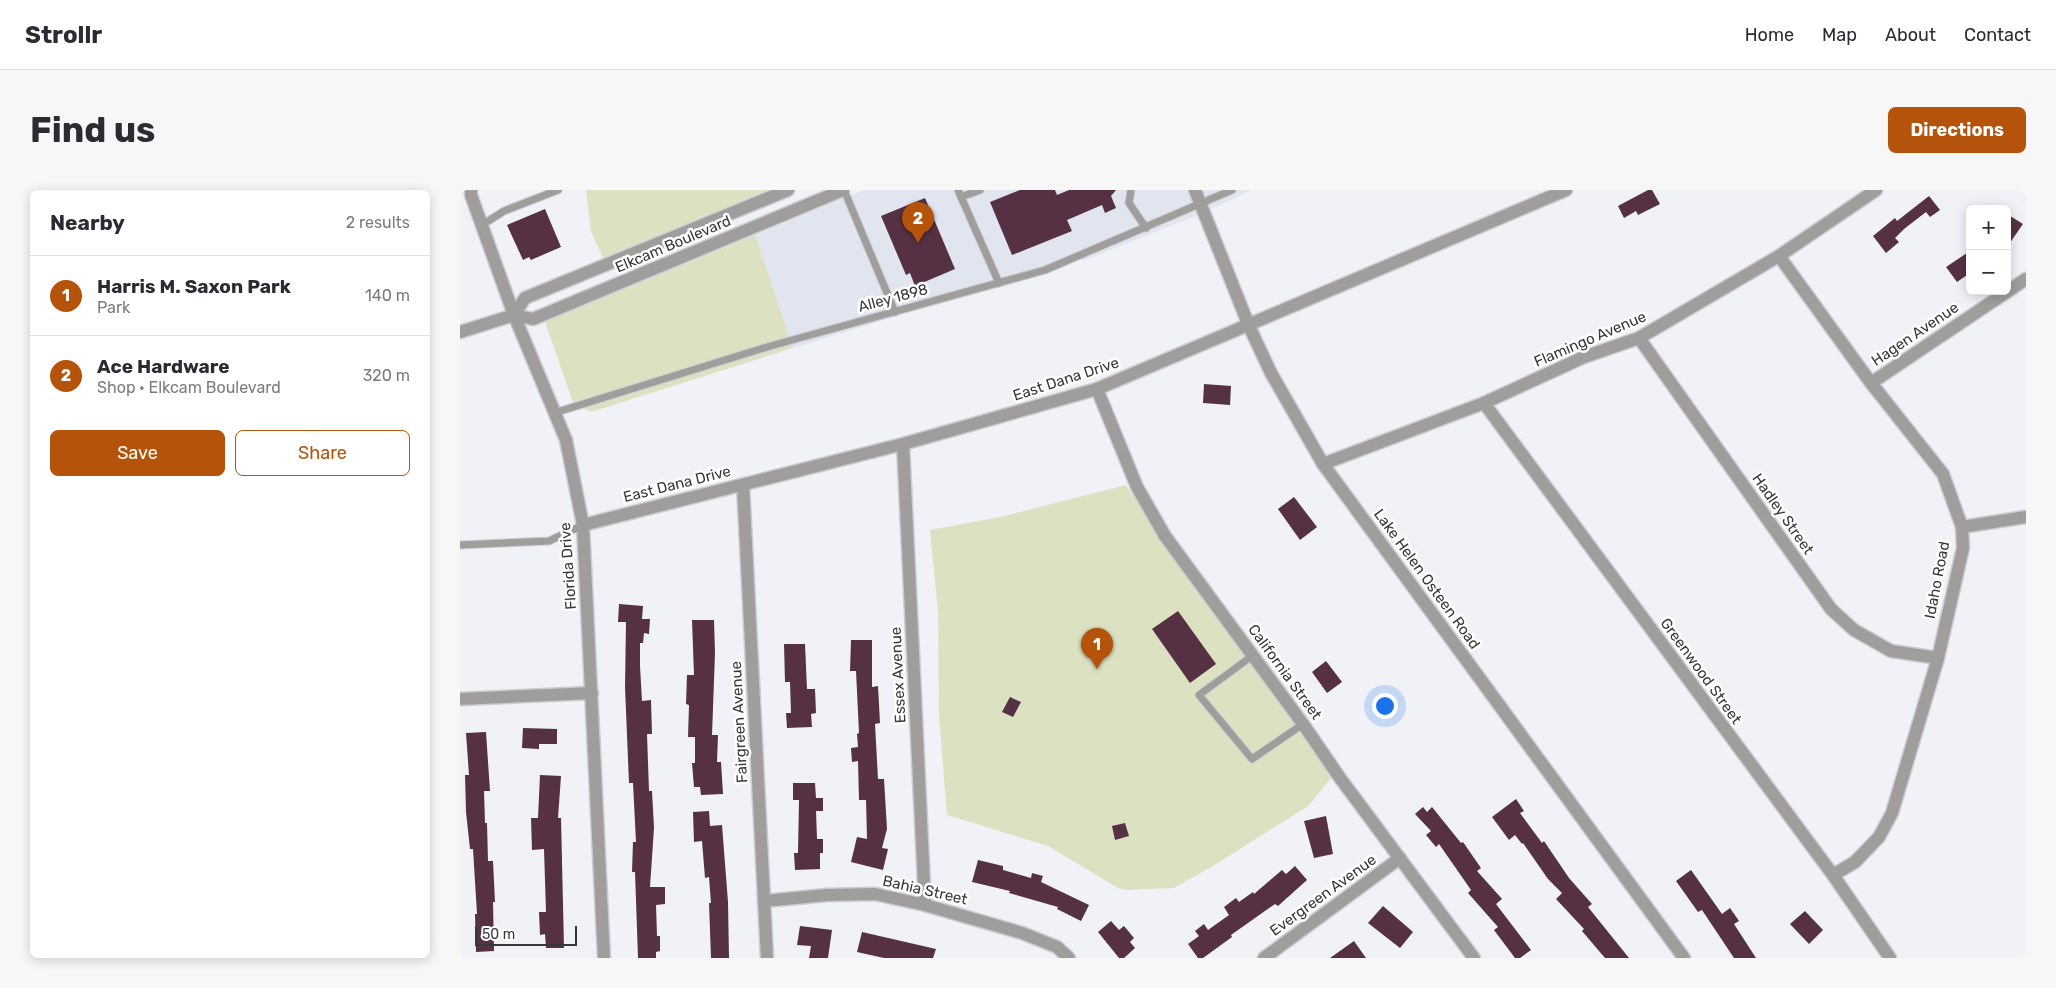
<!DOCTYPE html>
<meta charset="utf-8">
<style>
body{margin:0;font-family:Rubik,sans-serif;background:#f7f7f7;color:#2b2b33}
.controls{position:absolute;right:15px;top:15px;display:grid;overflow:hidden;border-radius:8px;box-shadow:0 2px 12px #0003}
.controls button{width:45px;height:45px;display:grid;place-items:center;padding:0;border:0;border-bottom:1px solid #e1e1e2;background:#fff;color:#2b2b33;font:25px sans-serif}
.scale{position:absolute;left:15px;bottom:12px;width:102px;box-sizing:border-box;padding-left:5px;border:2px solid #37383a;border-top:0;font-size:14px;line-height:18px;white-space:nowrap;color:#37383a;-webkit-text-stroke:4px #fff;paint-order:stroke}
.you{position:absolute;left:924px;top:515px;width:18px;height:18px;margin:-12px;border:4px solid #fff;border-radius:50%;background:#1a73e8;box-shadow:0 0 0 8px #1a73e833}
.badge{display:grid;place-items:center;width:32px;height:32px;border-radius:50%;background:#b45309;color:#fff;font-size:16px;font-weight:700}
.pin{position:absolute;translate:-50% -41px;filter:drop-shadow(0 1px 2px #0008)}
.pin::after{content:'';position:absolute;top:26px;width:18px;height:15px;background:inherit;clip-path:polygon(0 0,100% 0,50% 100%)}
.list{margin:0;padding:0;list-style:none}
h2{display:flex;justify-content:space-between;align-items:center;height:65px;margin:0;padding:0 20px;font-size:21px}
h2 small{font-size:16px;font-weight:400;color:#7c7c81}
.list li{display:grid;grid-template-columns:32px 1fr auto;gap:15px;align-items:center;box-sizing:border-box;height:80px;padding:0 20px;border-top:1px solid #e1e1e2}
.list b{display:block;font-size:19px;white-space:nowrap}
.list p{margin:0;font-size:16px;white-space:nowrap;color:#7c7c81}
.list em{font-size:16px;font-style:normal;color:#7c7c81}
.actions{display:flex;gap:10px;padding:15px 20px}
.actions a{flex:1;padding:11px 0;border:1px solid #b45309;border-radius:8px;text-align:center;font-size:18px;color:#b45309}
.actions .main{background:#b45309;color:#fff}
.map{position:relative;flex:none;width:1566px;height:768px;overflow:hidden;border-radius:8px}
header{display:flex;align-items:center;gap:30px;box-sizing:border-box;height:70px;padding:0 25px;background:#fff;border-bottom:1px solid #e1e1e2}
header strong{font-size:24px}
nav{display:flex;gap:28px;margin-inline-start:auto;font-size:18px}
.intro{display:flex;align-items:center;justify-content:space-between;box-sizing:border-box;height:120px;padding:0 30px}
h1{margin:0;font-size:35px}
.button{padding:12px 22px;border-radius:8px;background:#b45309;color:#fff;font-size:18px;font-weight:700}
main{display:flex;gap:30px;padding:0 30px}
aside{flex:1;background:#fff;border-radius:8px;box-shadow:0 2px 12px #0003}
.map>svg:first-child{display:block}
.built{fill:#e1e5f0}
.green{fill:#dce2c1}
.building{fill:#563144}
.lines{fill:none;stroke-linecap:round;stroke-linejoin:round}
.service-casing{stroke:#cbcdd1;stroke-width:9}
.minor-casing{stroke:#cbcdd1;stroke-width:15}
.tertiary-casing{stroke:#cbcdd1;stroke-width:15}
.service{stroke:#a09e9d;stroke-width:7}
.minor{stroke:#a09e9d;stroke-width:12}
.tertiary{stroke:#a09e9d;stroke-width:12}
.labels{text-anchor:middle;dominant-baseline:central;stroke-width:5;stroke-linejoin:round;paint-order:stroke}
.street-label{font-size:15px;fill:#37383a;stroke:#fff}
</style>
<header>
<strong>Strollr</strong>
<nav><a>Home</a><a>Map</a><a>About</a><a>Contact</a></nav>
</header>
<div class="intro"><h1>Find us</h1><a class="button">Directions</a></div>
<main>
<aside>
<h2>Nearby<small>2 results</small></h2>
<ul class="list">
<li><span class="badge">1</span><div><b>Harris M. Saxon Park</b><p>Park</p></div><em>140 m</em></li>
<li><span class="badge">2</span><div><b>Ace Hardware</b><p>Shop · Elkcam Boulevard</p></div><em>320 m</em></li>
</ul>
<div class="actions"><a class="main">Save</a><a>Share</a></div>
</aside>
<div class="map">
<svg width="1566" height="768" viewBox="0 0 1566 768">
<rect width="100%" height="100%" fill="#f0f2f7"/>
<g class="built">
<polygon points="404,0 727,0 738,25 623,71 622,69 333,158 295,45"/>
<polygon points="743,0 792,0 751,19"/>
</g>
<g class="green">
<polygon points="126,0 308,0 143,68 131,41"/>
<polygon points="295,45 333,158 131,222 113,212 85,132"/>
<polygon points="666,295 724,382 872,587 848,616 753,676 714,698 668,700 658,698 588,656 487,625 479,526 478,421 470,340 540,327"/>
</g>
<g class="building">
<polygon points="560,0 595,0 597,5 609,0 656,0 651,6 656,18 645,23 642,15 607,30 612,41 552,65 530,12"/>
<polygon points="1188,0 1192,0 1200,14 1178,25 1176,21 1164,28 1158,16"/>
<polygon points="1469,6 1480,20 1470,27 1466,22 1444,39 1435,48 1439,52 1426,63 1413,46 1435,28 1437,31"/>
<polygon points="465,8 495,79 455,96 450,83 446,85 421,26"/>
<polygon points="85,19 101,57 71,70 69,67 63,70 47,35"/>
<polygon points="1547,24 1563,34 1547,57"/>
<polygon points="1510,61 1510,83 1497,92 1486,77"/>
<polygon points="744,194 771,196 770,215 743,213"/>
<polygon points="834,307 857,337 840,350 818,319"/>
<polygon points="159,414 183,416 182,429 190,429 189,444 184,443 183,453 180,453 180,476 182,511 191,510 192,544 187,544 189,601 192,601 194,638 190,697 205,697 205,714 196,715 197,746 200,746 200,761 196,762 196,768 178,768 175,682 172,682 173,652 176,652 173,593 169,593 165,497 166,432 158,432"/>
<polygon points="718,421 756,474 730,493 692,439"/>
<polygon points="232,430 254,430 255,463 252,545 258,545 257,572 261,572 263,604 241,605 240,597 234,597 232,573 235,573 235,547 228,547 229,515 226,514 227,485 234,485"/>
<polygon points="391,450 412,450 412,497 418,496 420,533 415,534 418,589 424,589 427,639 422,658 428,659 423,680 391,672 397,647 407,649 406,610 399,610 398,571 392,572 391,558 398,557 397,544 399,543 396,481 390,481"/>
<polygon points="324,454 345,454 347,499 355,499 356,523 351,524 352,537 327,538 326,523 331,523 330,492 325,492"/>
<polygon points="866,471 882,492 867,503 852,482"/>
<polygon points="550,507 561,512 553,527 542,522"/>
<polygon points="63,538 97,539 97,554 79,554 79,559 62,558"/>
<polygon points="26,542 30,601 24,601 25,633 27,633 28,671 33,671 35,712 33,712 34,761 16,762 15,724 17,724 13,659 10,659 6,622 5,585 9,585 6,543"/>
<polygon points="80,585 101,586 98,628 101,628 104,758 86,758 85,744 80,745 79,722 86,722 84,659 72,660 71,628 78,628"/>
<polygon points="333,593 355,593 356,608 363,608 363,621 356,621 357,649 363,649 363,663 360,663 360,679 335,680 334,663 338,663 339,610 333,610"/>
<polygon points="1056,609 1064,621 1060,623 1082,653 1084,651 1109,688 1132,714 1128,717 1169,768 1145,768 1122,741 1124,739 1096,709 1102,703 1088,689 1063,653 1062,654 1055,645 1049,650 1032,627"/>
<polygon points="963,617 967,622 972,617 1001,653 1003,652 1021,678 1017,681 1042,709 1036,714 1071,760 1060,768 1055,768 1034,740 1038,737 1008,703 1011,700 979,654 976,657 966,645 971,641 955,624"/>
<polygon points="249,621 250,636 262,635 268,712 269,768 251,768 249,713 251,713 249,687 245,688 242,651 234,652 233,622"/>
<polygon points="866,626 873,664 854,668 844,631"/>
<polygon points="665,633 669,646 655,650 652,636"/>
<polygon points="518,670 543,676 543,680 571,688 572,683 583,686 581,692 629,715 621,731 597,719 598,717 549,703 550,701 512,692"/>
<polygon points="835,676 847,690 818,716 815,714 771,745 772,747 743,768 738,768 728,754 739,746 735,741 744,734 748,740 769,725 764,717 776,708 779,712 793,702 794,704 822,680 826,684"/>
<polygon points="1231,680 1262,724 1270,718 1279,731 1274,734 1296,768 1274,768 1242,720 1238,722 1216,691"/>
<polygon points="923,716 953,742 940,758 908,733"/>
<polygon points="1345,721 1363,740 1349,754 1330,734"/>
<polygon points="651,731 659,740 664,736 674,748 670,752 675,758 664,768 659,768 638,742"/>
<polygon points="340,736 372,740 368,768 349,768 351,756 337,755"/>
<polygon points="402,742 476,759 473,768 424,768 397,762"/>
<polygon points="894,751 906,768 870,768"/>
</g>
<g class="lines">
<defs>
<g id="service">
<polyline points="384,0 435,122"/>
<polyline points="498,0 539,93"/>
<polyline points="671,0 669,13 686,38"/>
<polyline points="501,7 520,0"/>
<polyline points="22,35 44,21 98,0"/>
<polyline points="94,223 307,157 585,80 772,0"/>
<polyline points="0,355 89,351 123,335"/>
<polyline points="792,466 739,505 792,569 843,534"/>
</g>
<g id="minor">
<polyline points="11,0 11,5 54,125 106,250 123,335 144,768"/>
<polyline points="1319,66 1411,193 1483,284 1502,337 1503,358 1478,468 1432,623 1419,647 1395,672 1373,685"/>
<polyline points="1179,148 1371,419 1394,440 1431,461 1478,468"/>
<polyline points="1411,193 1566,89"/>
<polyline points="637,199 677,297 705,346 843,534 880,588 1014,768"/>
<polyline points="1024,213 1373,685 1430,768"/>
<polyline points="443,254 465,715"/>
<polyline points="863,274 1024,213 1124,167 1179,148 1319,66 1416,0"/>
<polyline points="283,295 307,768"/>
<polyline points="123,335 443,254 637,199 1106,0"/>
<polyline points="1502,337 1566,327"/>
<polyline points="0,509 132,503"/>
<polyline points="304,711 367,705 415,704 465,715 562,743 597,757 609,768"/>
<polyline points="804,768 940,668"/>
</g>
<g id="tertiary">
<polyline points="735,0 789,136 811,183 863,274 1224,768"/>
<polyline points="54,125 65,108 328,0"/>
<polyline points="0,142 54,125 73,129 383,0"/>
</g>
</defs>
<use href="#service" class="service-casing"/>
<use href="#minor" class="minor-casing"/>
<use href="#tertiary" class="tertiary-casing"/>
<use href="#service" class="service"/>
<use href="#minor" class="minor"/>
<use href="#tertiary" class="tertiary"/>
</g>
<g class="labels">
<g class="street-label">
<text transform="translate(213 54) rotate(-23)">Elkcam Boulevard</text>
<text transform="translate(433 108) rotate(-15)">Alley 1898</text>
<text transform="translate(1455 144) rotate(-34)">Hagen Avenue</text>
<text transform="translate(1130 149) rotate(-23)">Flamingo Avenue</text>
<text transform="translate(606 189) rotate(-18)">East Dana Drive</text>
<text transform="translate(217 294) rotate(-14)">East Dana Drive</text>
<text transform="translate(1323 324) rotate(55)">Hadley Street</text>
<text transform="translate(108 376) rotate(-94)">Florida Drive</text>
<text transform="translate(967 389) rotate(54)">Lake Helen Osteen Road</text>
<text transform="translate(1477 390) rotate(-79)">Idaho Road</text>
<text transform="translate(1241 481) rotate(54)">Greenwood Street</text>
<text transform="translate(825 482) rotate(54)">California Street</text>
<text transform="translate(438 485) rotate(-93)">Essex Avenue</text>
<text transform="translate(279 532) rotate(-93)">Fairgreen Avenue</text>
<text transform="translate(465 700) rotate(13)">Bahia Street</text>
<text transform="translate(863 705) rotate(-36)">Evergreen Avenue</text>
</g>
</g>
</svg>
<div class="controls">
<button>+</button>
<button>−</button>
</div>
<div class="scale">50 m</div>
<div class="you"></div>
<div class="pin badge" style="left:637px;top:479px">1</div>
<div class="pin badge" style="left:458px;top:53px">2</div>
</div>
</main>
